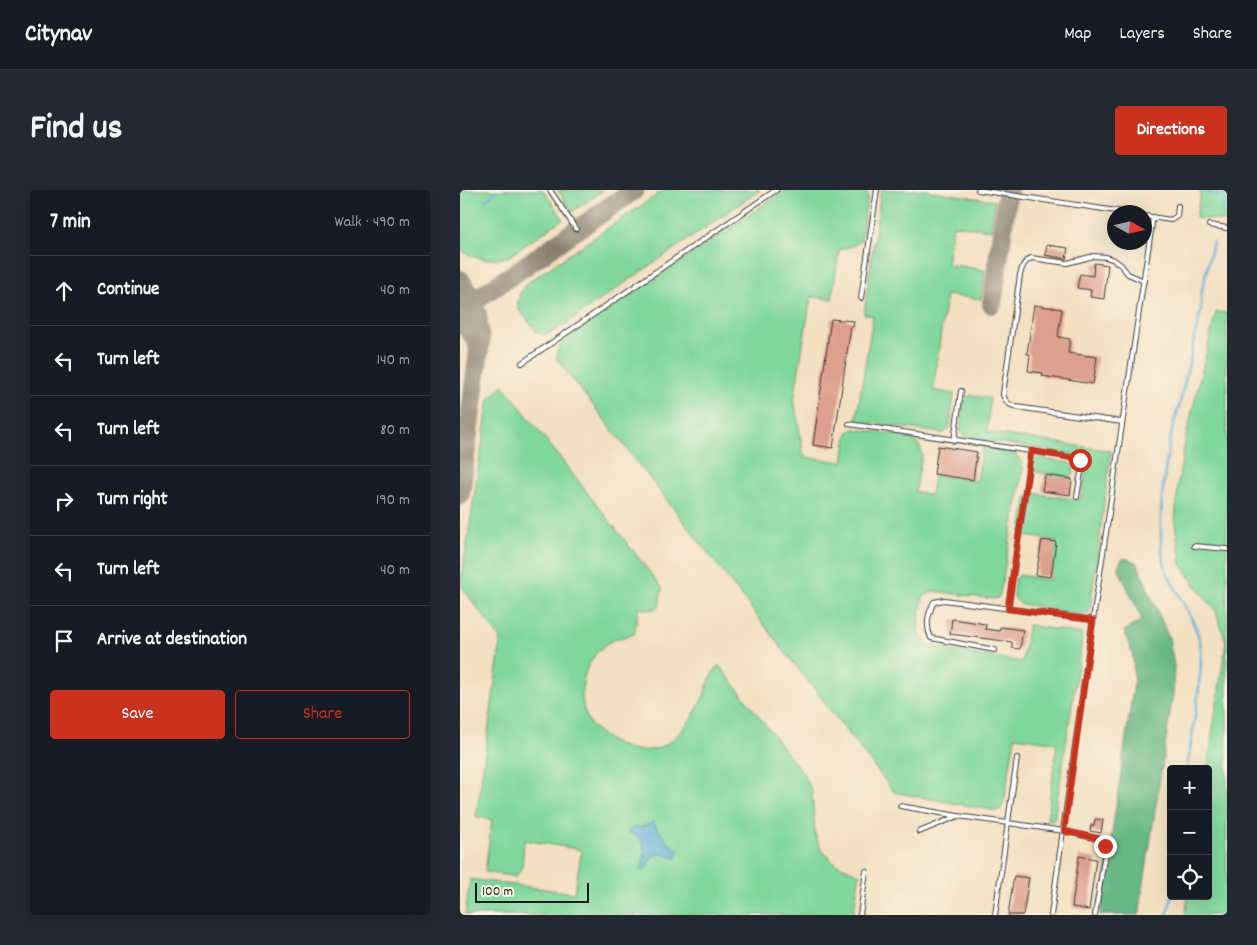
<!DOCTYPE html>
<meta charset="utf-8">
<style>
body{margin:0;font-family:Dekko,sans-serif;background:#242831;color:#f1f3f6}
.controls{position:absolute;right:15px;bottom:15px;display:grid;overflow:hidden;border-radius:5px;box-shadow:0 5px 20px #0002}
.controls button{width:45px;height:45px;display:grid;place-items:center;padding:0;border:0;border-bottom:1px solid #363941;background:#171b24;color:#f1f3f6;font:25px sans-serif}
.compass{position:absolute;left:647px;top:15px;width:45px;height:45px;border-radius:50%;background:#171b24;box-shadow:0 5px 20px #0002;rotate:98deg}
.scale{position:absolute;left:15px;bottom:12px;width:114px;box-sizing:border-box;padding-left:5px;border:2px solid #1c1c1c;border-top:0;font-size:14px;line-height:18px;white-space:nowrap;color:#1c1c1c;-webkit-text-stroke:4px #fcf5e5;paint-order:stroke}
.stop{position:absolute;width:15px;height:15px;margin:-11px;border:4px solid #c8321e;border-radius:50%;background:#fff}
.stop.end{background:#c8321e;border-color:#fff;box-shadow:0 1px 5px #0008}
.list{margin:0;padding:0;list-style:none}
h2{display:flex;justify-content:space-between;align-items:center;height:65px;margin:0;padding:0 20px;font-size:21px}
h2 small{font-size:16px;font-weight:400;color:#9ea1a6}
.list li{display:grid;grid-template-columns:32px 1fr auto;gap:15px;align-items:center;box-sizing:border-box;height:70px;padding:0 20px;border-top:1px solid #363941}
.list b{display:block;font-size:19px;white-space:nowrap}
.list em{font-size:16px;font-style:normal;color:#9ea1a6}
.actions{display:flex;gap:10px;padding:15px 20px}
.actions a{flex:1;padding:11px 0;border:1px solid #c8321e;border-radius:5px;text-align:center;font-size:18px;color:#c8321e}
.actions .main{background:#c8321e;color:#fff}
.icon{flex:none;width:28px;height:28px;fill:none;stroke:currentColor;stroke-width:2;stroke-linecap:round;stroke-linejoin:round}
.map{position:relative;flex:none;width:767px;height:725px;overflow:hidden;border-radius:5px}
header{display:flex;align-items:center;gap:30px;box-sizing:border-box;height:70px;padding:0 25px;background:#171b24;border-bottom:1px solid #363941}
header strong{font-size:24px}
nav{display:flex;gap:28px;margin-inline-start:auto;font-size:18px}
.intro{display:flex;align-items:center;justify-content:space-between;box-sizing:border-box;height:120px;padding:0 30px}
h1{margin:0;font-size:35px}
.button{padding:12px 22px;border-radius:5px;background:#c8321e;color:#fff;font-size:18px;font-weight:700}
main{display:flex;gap:30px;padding:0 30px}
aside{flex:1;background:#171b24;border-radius:5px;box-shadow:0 5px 20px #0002}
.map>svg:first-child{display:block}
.green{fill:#7fd79c;stroke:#4e7a5c}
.forest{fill:#67b884;stroke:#426a50}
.water{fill:#5bb1d8;stroke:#3c667a}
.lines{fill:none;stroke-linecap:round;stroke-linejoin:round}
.stream{stroke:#5bb1d8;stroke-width:2.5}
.taxiway{stroke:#887e6e;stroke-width:20}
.building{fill:#dd9f8e}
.service-casing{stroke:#3c3935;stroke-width:6}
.service{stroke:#fff;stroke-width:4}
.route{stroke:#c8321e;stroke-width:6}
</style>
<header>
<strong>Citynav</strong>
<nav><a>Map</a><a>Layers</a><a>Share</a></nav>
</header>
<div class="intro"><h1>Find us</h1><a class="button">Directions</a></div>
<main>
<aside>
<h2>7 min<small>Walk · 490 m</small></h2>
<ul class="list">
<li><svg class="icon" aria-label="ahead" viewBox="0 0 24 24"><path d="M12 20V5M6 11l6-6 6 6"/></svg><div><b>Continue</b></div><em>40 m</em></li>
<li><svg class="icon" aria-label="left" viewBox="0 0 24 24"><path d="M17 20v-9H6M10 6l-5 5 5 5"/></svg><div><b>Turn left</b></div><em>140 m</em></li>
<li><svg class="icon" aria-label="left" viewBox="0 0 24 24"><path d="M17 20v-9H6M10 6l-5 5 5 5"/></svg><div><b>Turn left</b></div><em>80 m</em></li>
<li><svg class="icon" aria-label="right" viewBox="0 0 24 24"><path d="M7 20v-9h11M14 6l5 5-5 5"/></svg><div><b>Turn right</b></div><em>190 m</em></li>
<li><svg class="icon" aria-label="left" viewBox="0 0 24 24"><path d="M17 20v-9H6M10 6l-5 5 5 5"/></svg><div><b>Turn left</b></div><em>40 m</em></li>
<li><svg class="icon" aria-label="arrive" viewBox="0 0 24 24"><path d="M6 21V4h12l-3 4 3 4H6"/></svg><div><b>Arrive at destination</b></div></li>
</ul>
<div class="actions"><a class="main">Save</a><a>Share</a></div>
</aside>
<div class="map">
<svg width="767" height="725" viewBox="0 0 767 725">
<rect width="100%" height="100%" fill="#fcf5e5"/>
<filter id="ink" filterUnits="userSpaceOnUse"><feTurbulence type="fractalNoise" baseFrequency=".02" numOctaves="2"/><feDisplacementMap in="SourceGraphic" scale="10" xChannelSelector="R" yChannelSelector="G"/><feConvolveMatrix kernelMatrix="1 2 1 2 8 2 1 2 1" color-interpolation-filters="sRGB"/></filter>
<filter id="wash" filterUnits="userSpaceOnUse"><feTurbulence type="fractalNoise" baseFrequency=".0096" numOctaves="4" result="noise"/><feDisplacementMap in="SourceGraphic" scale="20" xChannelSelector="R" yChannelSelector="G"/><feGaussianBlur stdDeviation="1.12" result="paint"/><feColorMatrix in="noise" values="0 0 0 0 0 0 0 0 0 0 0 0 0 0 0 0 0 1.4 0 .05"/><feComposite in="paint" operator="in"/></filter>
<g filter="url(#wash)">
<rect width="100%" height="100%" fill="#f3dfc1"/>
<g class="green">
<polygon points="0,0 83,0 103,29 48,67 37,69 25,69 12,66 0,60"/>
<polygon points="98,0 144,0 112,22"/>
<polygon points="204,0 300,0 95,141 84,145 77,142 57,117 60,103 66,94"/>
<path d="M325 0H404L408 5 401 50 393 56 379 60 372 109 351 107 334 209 344 267 383 272 387 245 389 242 394 239 447 246 457 252 461 259 462 266 455 302 471 305 474 285 517 291 522 258C538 260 564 259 563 280L540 403 538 408 533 409 473 401 463 407C460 425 454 441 467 456L562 472 568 435 623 444 594 630H587L597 553 555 547 544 612 541 619 536 621 434 602 97 169V161L102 152Z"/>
<polygon points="421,0 465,0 535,11 531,40 493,35 487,74 525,80 521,109 486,105 473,200 494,204 490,236 488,240 483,243 396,231 413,126 404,124"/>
<polygon points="741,0 767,0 767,31 736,28"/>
<polygon points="756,122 767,123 767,725 725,725 728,706 748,706 747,579 766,452 756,421 736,396 721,374 715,334 718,294 726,247"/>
<path d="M43 195 202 398 199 417 191 420 179 418 174 444C168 446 161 447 155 449 124 463 113 505 130 534 133 538 138 541 141 544 160 560 190 568 211 551 226 538 236 523 244 505 248 493 251 484 259 475L344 585 352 601 355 644 361 659 374 673 400 684 393 725H5L10 689 114 703 122 660 64 650 62 679 55 687 25 682 32 630 16 627 41 450 2 397 1 392 29 209Z"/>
<path d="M510 205 530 208 527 242 651 261 630 419 628 424 623 425 561 414 555 409 553 402 555 389 560 385 590 390 596 351 566 346 561 341 566 308 572 303 620 310C623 295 630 277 618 265L505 247 500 241 504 211Z"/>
<polygon points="579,268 610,273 614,278 613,286 611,288 577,282 572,279 571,274 574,269"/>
</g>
<polygon class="forest" points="662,369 668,369 677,373 709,448 714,476 713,504 679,725 640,725 674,493 673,466 664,441 682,430 658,377"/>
<path class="water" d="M192 631 207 652 218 660 217 668C209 668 204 663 196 664 188 669 189 678 182 682L181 680C187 666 187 646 169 643V641C176 634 185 640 192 631Z"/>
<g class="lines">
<g class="stream">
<polyline points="748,3 758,6 765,4"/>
<polyline points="26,10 38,0"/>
<polyline points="761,23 767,1"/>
<path d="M727 579C731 551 736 524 739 496 740 483 742 471 741 458 738 433 717 405 707 382 693 349 706 250 719 217L741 119V105L753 52"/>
<polyline points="707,725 712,706"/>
</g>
<g class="taxiway">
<polyline points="0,90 11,105 17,124 20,152 0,305"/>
<polyline points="532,114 548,0"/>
<polyline points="0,117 13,111 49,87 174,0"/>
<path d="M0 133C10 139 16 147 19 159"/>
</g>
</g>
<g id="blocks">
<g class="building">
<polygon points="587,55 608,58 606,69 585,65"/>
<polygon points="634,73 648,75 644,109 630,107 631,100 617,98 620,84 633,86"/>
<polygon points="574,115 602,119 598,147 610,149 608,163 637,167 633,194 582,186 583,183 568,181 570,164 567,164"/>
<polygon points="371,129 394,131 393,137 391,136 373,258 353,255"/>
<polygon points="478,256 517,262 513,290 474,284"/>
<polygon points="585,285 612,289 610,305 582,301"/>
<polygon points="582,350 596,352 591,387 576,385"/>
<polygon points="492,429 526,434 525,439 540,441 540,437 563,440 560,459 552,458 552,452 490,444"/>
<polygon points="635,629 643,630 641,643 630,641 631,635 634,635"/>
<polygon points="619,666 636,669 629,720 612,717"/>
<polygon points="554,686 569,688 563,725 548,725"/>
</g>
</g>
</g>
<g filter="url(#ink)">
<use href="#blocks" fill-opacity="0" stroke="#3c3935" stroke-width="1"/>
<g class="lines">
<defs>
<g id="service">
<polyline points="90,0 116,39"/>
<polyline points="518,0 663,22"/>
<polyline points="684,26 711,30 717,26 718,16"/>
<polyline points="749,35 767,38"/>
<polyline points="401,108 417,0"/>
<polyline points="62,173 316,0"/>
<path d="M662 232 556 217C548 214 545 212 543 204L560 85C562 78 563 72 571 68L607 73 634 66 646 67 654 70 661 75 668 84 684 91"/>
<polyline points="389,234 617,268 622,276 617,307"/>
<polyline points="494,251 501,201"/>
<polyline points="734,356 767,359"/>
<polyline points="548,419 571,261"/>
<path d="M535 460 471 448C465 435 468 424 474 412L484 410 633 430"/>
<polyline points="440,616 498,626"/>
<path d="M459 642 498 626 604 641 640 649C645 652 645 657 645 663L635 725"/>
<polyline points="400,725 406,681"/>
<polyline points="535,725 557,568"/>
<polyline points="591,725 633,430 693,27"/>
</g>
</defs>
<use href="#service" class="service-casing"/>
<use href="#service" class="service"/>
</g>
</g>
<g class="lines" filter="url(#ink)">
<polyline class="route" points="620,270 613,268 571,261 548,419 633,430 604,641 640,649 643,651 645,656"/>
</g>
</svg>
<div class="controls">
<button>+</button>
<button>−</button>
<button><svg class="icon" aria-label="locate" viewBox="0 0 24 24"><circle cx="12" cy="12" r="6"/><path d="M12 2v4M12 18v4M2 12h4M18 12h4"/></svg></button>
</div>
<svg class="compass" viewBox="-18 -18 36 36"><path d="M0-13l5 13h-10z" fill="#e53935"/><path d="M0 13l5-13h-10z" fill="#9ea1a6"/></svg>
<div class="scale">100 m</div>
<div class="stop" style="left:620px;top:270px"></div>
<div class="stop end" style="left:645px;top:656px"></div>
</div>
</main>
